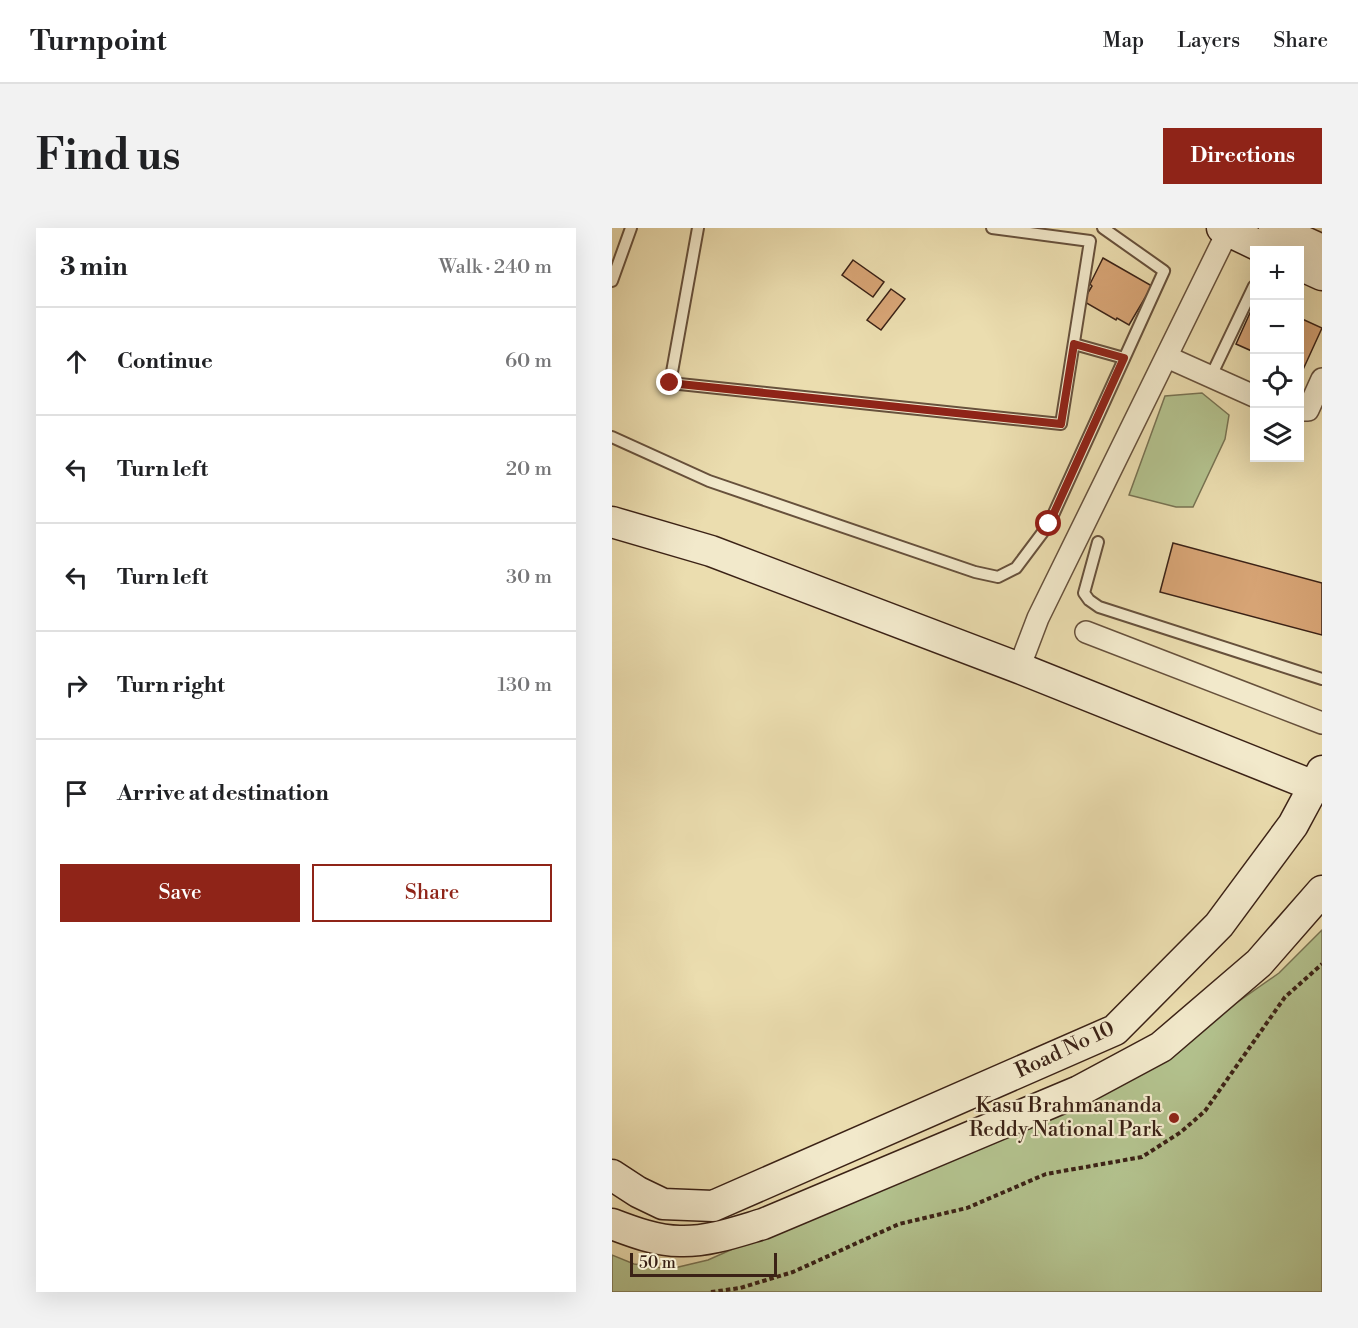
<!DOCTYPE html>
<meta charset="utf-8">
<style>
body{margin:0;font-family:"Libre Bodoni",serif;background:#f2f2f2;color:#202124}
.controls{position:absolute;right:18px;top:18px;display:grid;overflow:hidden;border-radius:0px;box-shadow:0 6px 24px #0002}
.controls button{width:54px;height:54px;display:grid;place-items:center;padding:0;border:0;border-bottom:2px solid #e0e0e0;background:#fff;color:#202124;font:30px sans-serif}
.scale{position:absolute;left:18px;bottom:15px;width:147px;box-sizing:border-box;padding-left:6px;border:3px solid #3b2216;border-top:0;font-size:16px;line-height:21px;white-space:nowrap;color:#3b2216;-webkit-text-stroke:4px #f2e9cb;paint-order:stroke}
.stop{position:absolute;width:18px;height:18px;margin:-14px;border:4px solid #8f2418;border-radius:50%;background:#fff}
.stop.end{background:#8f2418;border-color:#fff;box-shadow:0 2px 6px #0008}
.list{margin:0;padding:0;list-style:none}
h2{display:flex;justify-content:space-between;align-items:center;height:78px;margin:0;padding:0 24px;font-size:26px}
h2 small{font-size:20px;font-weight:400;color:#757577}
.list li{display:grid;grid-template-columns:39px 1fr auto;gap:18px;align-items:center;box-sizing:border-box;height:108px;padding:0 24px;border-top:2px solid #e0e0e0}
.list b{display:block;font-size:22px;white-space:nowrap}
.list em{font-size:20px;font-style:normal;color:#757577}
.actions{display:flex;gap:12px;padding:18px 24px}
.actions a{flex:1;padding:14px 0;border:2px solid #8f2418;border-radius:0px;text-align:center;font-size:21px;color:#8f2418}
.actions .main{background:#8f2418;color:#fff}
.icon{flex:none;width:33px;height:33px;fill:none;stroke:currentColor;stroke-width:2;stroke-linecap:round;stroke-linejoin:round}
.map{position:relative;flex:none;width:710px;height:1064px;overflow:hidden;border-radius:0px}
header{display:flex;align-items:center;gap:36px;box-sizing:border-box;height:84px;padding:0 30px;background:#fff;border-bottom:2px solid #e0e0e0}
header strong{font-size:28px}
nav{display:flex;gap:33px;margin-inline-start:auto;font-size:21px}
.intro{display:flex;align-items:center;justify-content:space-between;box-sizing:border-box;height:144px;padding:0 36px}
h1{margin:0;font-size:42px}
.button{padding:15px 27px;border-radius:0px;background:#8f2418;color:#fff;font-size:21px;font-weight:700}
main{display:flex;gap:36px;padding:0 36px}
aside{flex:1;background:#fff;border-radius:0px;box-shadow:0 6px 24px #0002}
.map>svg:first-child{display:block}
.green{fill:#b3c28e;stroke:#777252;stroke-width:1.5}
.building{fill:#d7a475;stroke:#3b2216;stroke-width:1.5}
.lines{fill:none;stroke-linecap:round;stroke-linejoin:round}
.lane-casing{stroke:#67513c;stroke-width:14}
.street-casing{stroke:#67513c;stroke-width:24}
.secondary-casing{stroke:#3b2216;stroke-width:33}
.path{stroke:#3b2216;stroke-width:4;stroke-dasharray:4.5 3;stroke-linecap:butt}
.lane{stroke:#f2e9cb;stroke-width:10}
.street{stroke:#f2e9cb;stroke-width:21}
.secondary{stroke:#f2e9cb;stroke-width:30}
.route{stroke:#8f2418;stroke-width:8}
.poi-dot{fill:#8f2418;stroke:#f2e9cb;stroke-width:2}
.labels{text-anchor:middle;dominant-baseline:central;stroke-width:4.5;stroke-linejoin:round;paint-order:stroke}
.street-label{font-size:21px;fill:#3b2216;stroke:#f2e9cb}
.poi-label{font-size:21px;fill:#3b2216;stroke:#f2e9cb;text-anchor:end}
</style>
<header>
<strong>Turnpoint</strong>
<nav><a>Map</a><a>Layers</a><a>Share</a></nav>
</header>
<div class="intro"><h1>Find us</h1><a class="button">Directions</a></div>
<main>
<aside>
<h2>3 min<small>Walk · 240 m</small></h2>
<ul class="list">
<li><svg class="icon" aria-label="ahead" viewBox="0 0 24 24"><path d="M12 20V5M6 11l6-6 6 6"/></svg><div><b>Continue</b></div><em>60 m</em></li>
<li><svg class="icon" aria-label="left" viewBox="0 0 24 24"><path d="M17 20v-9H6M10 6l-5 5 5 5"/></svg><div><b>Turn left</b></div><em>20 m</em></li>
<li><svg class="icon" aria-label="left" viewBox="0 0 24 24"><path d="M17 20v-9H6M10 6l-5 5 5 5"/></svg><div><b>Turn left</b></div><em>30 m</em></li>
<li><svg class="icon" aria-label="right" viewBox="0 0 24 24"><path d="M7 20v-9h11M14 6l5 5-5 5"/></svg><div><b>Turn right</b></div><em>130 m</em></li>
<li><svg class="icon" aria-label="arrive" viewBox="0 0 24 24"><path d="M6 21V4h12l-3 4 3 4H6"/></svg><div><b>Arrive at destination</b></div></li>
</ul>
<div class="actions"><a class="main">Save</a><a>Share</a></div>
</aside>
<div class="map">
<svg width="710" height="1064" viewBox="0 0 710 1064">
<rect width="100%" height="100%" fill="#ebddaf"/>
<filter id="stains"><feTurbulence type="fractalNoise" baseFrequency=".00333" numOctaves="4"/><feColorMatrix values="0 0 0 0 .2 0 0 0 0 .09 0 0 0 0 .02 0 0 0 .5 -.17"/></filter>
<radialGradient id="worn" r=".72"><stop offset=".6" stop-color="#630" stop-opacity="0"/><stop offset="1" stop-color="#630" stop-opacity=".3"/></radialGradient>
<g class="green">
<polygon points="590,165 617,187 613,211 581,279 564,279 517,267 553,168"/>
<polygon points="710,702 710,1064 0,1064 0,1027 22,1036 58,1041 96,1032 537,836 667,745"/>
</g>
<g class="building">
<polygon points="491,30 540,58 517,97 505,90 504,92 471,73 480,58 478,56"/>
<polygon points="241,32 272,54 261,69 230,47"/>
<polygon points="279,61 293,71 269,102 255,92"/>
<polygon points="642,76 642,124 624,116"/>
<polygon points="688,90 710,100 689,146 688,145"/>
<polygon points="561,315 710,355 710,407 548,364"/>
</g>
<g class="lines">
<defs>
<g id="lane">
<polyline points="86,0 58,155 449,196 478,13 380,0"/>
<polyline points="0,53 19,0"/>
<polyline points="462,116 512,130"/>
<polyline points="599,148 642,58"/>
<polyline points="0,209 97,253 363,344 386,349 404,340 437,296 552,43 491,0"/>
<polyline points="486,314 472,365 477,372 487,379 710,451"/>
</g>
<g id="street">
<polyline points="555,129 642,168"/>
<polyline points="688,182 696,182 710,151"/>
<polyline points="474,404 710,495"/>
<polyline points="407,440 426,390 616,3"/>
</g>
<g id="secondary">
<polyline points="610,0 656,22"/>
<polyline points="662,0 710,22"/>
<polyline points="688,37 710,47"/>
<polyline points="0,294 99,323 407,440 702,558"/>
<polyline points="0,947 26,964 51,976 101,978 503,802 607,697 681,597 710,543"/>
<path d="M0 996C21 1004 45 1013 68 1013 96 1014 124 1004 151 996L467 863 549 819 647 735 710 663"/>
</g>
</defs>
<use href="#lane" class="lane-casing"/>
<use href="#street" class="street-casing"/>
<use href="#secondary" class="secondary-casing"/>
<polyline class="path" points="99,1064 128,1060 181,1044 287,996 355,980 434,946 530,929 569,904 593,883 673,769 710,736"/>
<use href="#lane" class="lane"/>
<use href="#street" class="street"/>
<use href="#secondary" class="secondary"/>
</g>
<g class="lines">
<polyline class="route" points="58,155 449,196 462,116 512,130 437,296"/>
</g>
<circle class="poi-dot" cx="562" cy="890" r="6"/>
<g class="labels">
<g class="street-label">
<text transform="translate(453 822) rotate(-25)">Road No 10</text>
</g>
<g class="poi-label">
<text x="550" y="878">Kasu Brahmananda<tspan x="550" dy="24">Reddy National Park</tspan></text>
</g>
</g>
<rect width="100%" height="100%" filter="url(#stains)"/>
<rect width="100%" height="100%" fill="url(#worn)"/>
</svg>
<div class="controls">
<button>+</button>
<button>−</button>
<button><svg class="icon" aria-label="locate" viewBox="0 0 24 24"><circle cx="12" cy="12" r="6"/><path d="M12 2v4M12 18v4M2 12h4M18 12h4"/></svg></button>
<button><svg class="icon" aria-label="layers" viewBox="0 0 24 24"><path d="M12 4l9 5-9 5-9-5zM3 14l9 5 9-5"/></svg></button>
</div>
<div class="scale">50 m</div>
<div class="stop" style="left:437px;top:296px"></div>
<div class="stop end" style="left:58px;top:155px"></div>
</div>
</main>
